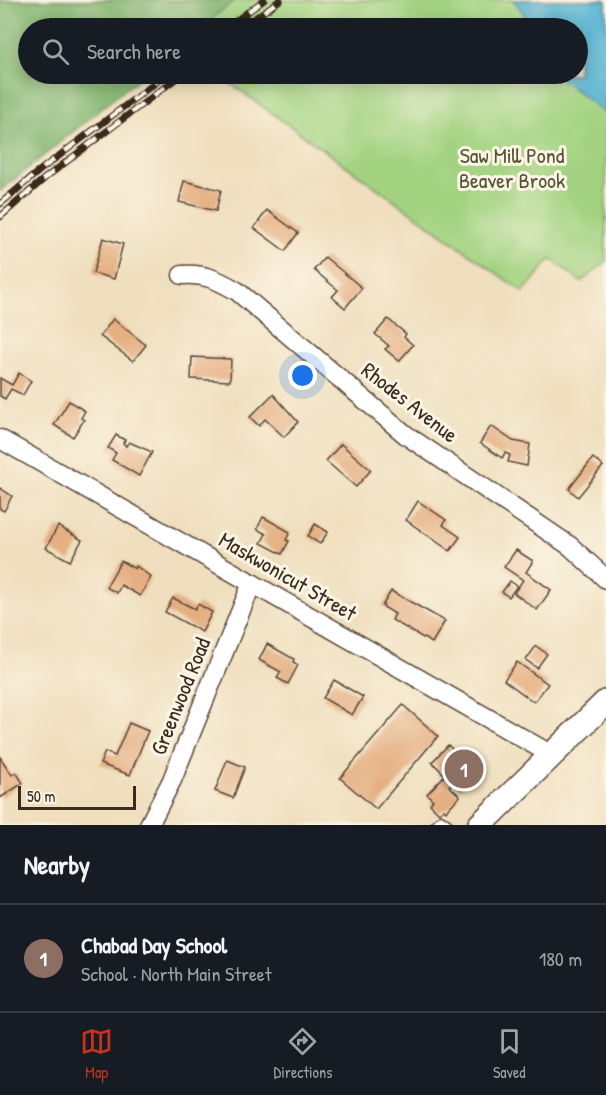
<!DOCTYPE html>
<meta charset="utf-8">
<style>
body{margin:0;font-family:"Patrick Hand",sans-serif;background:#20242c;color:#f1f3f6}
.scale{position:absolute;left:18px;bottom:15px;width:118px;box-sizing:border-box;padding-left:6px;border:3px solid #3b2a1e;border-top:0;font-size:16px;line-height:21px;white-space:nowrap;color:#3b2a1e;-webkit-text-stroke:4px #fcf5e5;paint-order:stroke}
.you{position:absolute;left:303px;top:376px;width:21px;height:21px;margin:-15px;border:4px solid #fff;border-radius:50%;background:#1a73e8;box-shadow:0 0 0 9px #1a73e833}
.badge{display:grid;place-items:center;width:39px;height:39px;border-radius:50%;background:#c8321e;color:#fff;font-size:20px;font-weight:700}
.pin{position:absolute;translate:-50% -50%;border:3px solid #fff;box-shadow:0 2px 6px #0006}
.list{margin:0;padding:0;list-style:none}
h2{display:flex;justify-content:space-between;align-items:center;height:78px;margin:0;padding:0 24px;font-size:26px}
h2 small{font-size:20px;font-weight:400;color:#9ea1a6}
.list li{display:grid;grid-template-columns:39px 1fr auto;gap:18px;align-items:center;box-sizing:border-box;height:108px;padding:0 24px;border-top:2px solid #363941}
.list b{display:block;font-size:22px;white-space:nowrap}
.list p{margin:0;font-size:20px;white-space:nowrap;color:#9ea1a6}
.list em{font-size:20px;font-style:normal;color:#9ea1a6}
.icon{flex:none;width:33px;height:33px;fill:none;stroke:currentColor;stroke-width:2;stroke-linecap:round;stroke-linejoin:round}
.map{position:relative;flex:none;width:606px;height:825px;overflow:hidden}
.search{position:absolute;background:#171b24;box-shadow:0 3px 15px #0003;left:18px;right:18px;top:18px;height:66px;display:flex;align-items:center;gap:15px;box-sizing:border-box;padding:0 21px;border-radius:33px;color:#9ea1a6;font-size:22px}
.sheet{height:186px;background:#171b24}
nav{display:flex;justify-content:space-around;align-items:center;box-sizing:border-box;height:84px;border-top:2px solid #363941;background:#171b24;font-size:16px;color:#9ea1a6}
nav a{display:grid;justify-items:center;gap:3px}
nav .on{color:#c8321e}
.map>svg:first-child{display:block}
.green{fill:#a3d381;stroke:#6f7e50;stroke-width:1.5}
.forest{fill:#82b56f;stroke:#5e7046;stroke-width:1.5}
.water{fill:#52b1d1;stroke:#466e78;stroke-width:1.5}
.building{fill:#e5af81}
.lines{fill:none;stroke-linecap:round;stroke-linejoin:round}
.service-casing{stroke:#564536;stroke-width:12}
.minor-casing{stroke:#564536;stroke-width:21}
.secondary-casing{stroke:#564536;stroke-width:27}
.service{stroke:#fff;stroke-width:9}
.minor{stroke:#fff;stroke-width:18}
.secondary{stroke:#fff;stroke-width:24}
.rail-casing{stroke:#3b2a1e;stroke-width:7}
.rail{stroke:#fcf5e5;stroke-width:4.5;stroke-dasharray:14;stroke-linecap:butt}
.labels{text-anchor:middle;dominant-baseline:central;stroke-width:6;stroke-linejoin:round;paint-order:stroke}
.park-label{font-size:22px;fill:#555437;stroke:#fcf5e5}
.street-label{font-size:22px;fill:#3b2a1e;stroke:#fcf5e5}
</style>
<div class="map">
<svg width="606" height="825" viewBox="0 0 606 825">
<rect width="100%" height="100%" fill="#fcf5e5"/>
<filter id="ink" filterUnits="userSpaceOnUse"><feTurbulence type="fractalNoise" baseFrequency=".0167" numOctaves="2"/><feDisplacementMap in="SourceGraphic" scale="12" xChannelSelector="R" yChannelSelector="G"/><feConvolveMatrix kernelMatrix="1 2 1 2 8 2 1 2 1" color-interpolation-filters="sRGB"/></filter>
<filter id="wash" filterUnits="userSpaceOnUse"><feTurbulence type="fractalNoise" baseFrequency=".008" numOctaves="4" result="noise"/><feDisplacementMap in="SourceGraphic" scale="24" xChannelSelector="R" yChannelSelector="G"/><feGaussianBlur stdDeviation="1.35" result="paint"/><feColorMatrix in="noise" values="0 0 0 0 0 0 0 0 0 0 0 0 0 0 0 0 0 1.4 0 .05"/><feComposite in="paint" operator="in"/></filter>
<g filter="url(#wash)">
<rect width="100%" height="100%" fill="#efdfbe"/>
<polygon class="green" points="0,0 606,0 606,262 581,282 551,259 523,292 217,74 578,74 578,28 214,28 213,23 205,28 28,28 28,74 145,74 0,181"/>
<polygon class="forest" points="0,0 235,0 200,28 28,28 28,74 144,74 0,191"/>
<polygon class="water" points="513,0 606,0 606,114 555,74 578,74 578,28 527,28 523,12"/>
<g id="blocks">
<g class="building">
<polygon points="184,181 221,190 216,211 179,202"/>
<polygon points="267,210 298,233 285,251 254,228"/>
<polygon points="103,238 123,244 114,279 93,273"/>
<polygon points="325,257 362,288 345,308 332,297 338,290 314,270"/>
<polygon points="113,319 146,345 133,361 100,336"/>
<polygon points="388,319 406,334 404,337 413,345 399,361 385,349 389,346 375,334"/>
<polygon points="192,357 231,359 230,381 191,379"/>
<polygon points="19,373 31,381 23,395 11,389 5,399 0,396 0,378 12,385"/>
<polygon points="273,394 298,422 284,437 265,419 259,426 250,417"/>
<polygon points="69,401 85,411 81,418 84,420 73,437 54,425"/>
<polygon points="491,426 513,441 530,444 527,466 508,462 510,455 505,453 502,458 480,443"/>
<polygon points="116,435 125,440 123,443 126,446 129,442 152,452 139,476 112,460 116,453 108,448"/>
<polygon points="341,444 371,470 356,487 326,461"/>
<polygon points="593,458 603,466 578,497 569,489"/>
<polygon points="0,488 12,496 4,511 0,509"/>
<polygon points="418,501 446,520 443,525 460,537 450,551 406,520"/>
<polygon points="263,517 290,532 286,540 289,541 282,554 261,543 266,534 257,529"/>
<polygon points="315,524 328,532 320,544 308,536"/>
<polygon points="58,526 82,540 70,561 46,548"/>
<polygon points="516,550 533,561 526,572 551,590 537,610 514,593 523,580 504,567"/>
<polygon points="121,561 135,569 136,566 151,577 140,596 121,585 117,593 106,587"/>
<polygon points="510,581 517,586 509,597 502,592"/>
<polygon points="391,591 445,621 432,643 392,620 395,614 382,606"/>
<polygon points="173,598 195,609 198,604 212,612 202,632 165,612"/>
<polygon points="267,644 294,659 293,662 298,665 288,684 277,678 281,672 259,660"/>
<polygon points="536,646 547,654 537,668 526,660"/>
<polygon points="517,662 548,684 534,702 504,680"/>
<polygon points="334,680 363,697 352,715 323,698"/>
<polygon points="403,705 438,736 376,809 340,778"/>
<polygon points="129,723 148,731 130,775 100,764 105,752 115,756"/>
<polygon points="448,745 477,773 461,789 453,782 449,786 460,796 446,811 444,809 439,813 430,804 433,800 427,794 445,775 432,762"/>
<polygon points="0,757 12,775 16,772 23,783 0,798"/>
<polygon points="227,760 245,767 233,798 215,791"/>
</g>
</g>
</g>
<g filter="url(#ink)">
<use href="#blocks" fill-opacity="0" stroke="#564536" stroke-width="1.5"/>
<g class="lines">
<defs>
<polyline id="service" points="436,825 441,820 448,825"/>
<g id="minor">
<path d="M182 275C204 273 218 280 237 291L406 435 570 546 606 579"/>
<polyline points="0,439 552,755"/>
<polyline points="149,825 172,780 252,583"/>
</g>
<polyline id="secondary" points="480,825 606,702"/>
</defs>
<use href="#service" class="service-casing"/>
<use href="#minor" class="minor-casing"/>
<use href="#secondary" class="secondary-casing"/>
<use href="#service" class="service"/>
<use href="#minor" class="minor"/>
<use href="#secondary" class="secondary"/>
<defs>
<g id="rail">
<polyline points="226,28 264,0"/>
<polyline points="241,28 280,0"/>
<polyline points="0,204 39,171 167,74"/>
<polyline points="0,217 45,178 182,74"/>
</g>
</defs>
<use href="#rail" class="rail-casing"/>
<use href="#rail" class="rail"/>
</g>
</g>
<g class="labels">
<g class="park-label">
<text x="512" y="155">Saw Mill Pond<tspan x="512" dy="25">Beaver Brook</tspan></text>
</g>
<g class="street-label">
<text transform="translate(410 402) rotate(38)">Rhodes Avenue</text>
<text transform="translate(288 576) rotate(30)">Maskwonicut Street</text>
<text transform="translate(180 696) rotate(-68)">Greenwood Road</text>
</g>
</g>
</svg>
<div class="scale">50 m</div>
<div class="you"></div>
<div class="pin badge" style="left:464px;top:769px;background:#8d6e63">1</div>
<div class="search"><svg class="icon" aria-label="search" viewBox="0 0 24 24"><circle cx="10" cy="10" r="6"/><path d="M15 15l6 6"/></svg>Search here</div>
</div>
<section class="sheet">
<h2>Nearby<small></small></h2>
<ul class="list">
<li><span class="badge" style="background:#8d6e63">1</span><div><b>Chabad Day School</b><p>School · North Main Street</p></div><em>180 m</em></li>
</ul>
</section>
<nav>
<a class="on"><svg class="icon" aria-label="map" viewBox="0 0 24 24"><path d="M3 6l6-2 6 2 6-2v14l-6 2-6-2-6 2zM9 4v14M15 6v14"/></svg>Map</a>
<a><svg class="icon" aria-label="directions" viewBox="0 0 24 24"><path d="M12 3l9 9-9 9-9-9zM9 14v-3h6M13 9l2 2-2 2"/></svg>Directions</a>
<a><svg class="icon" aria-label="saved" viewBox="0 0 24 24"><path d="M7 4h10v16l-5-4-5 4z"/></svg>Saved</a>
</nav>
